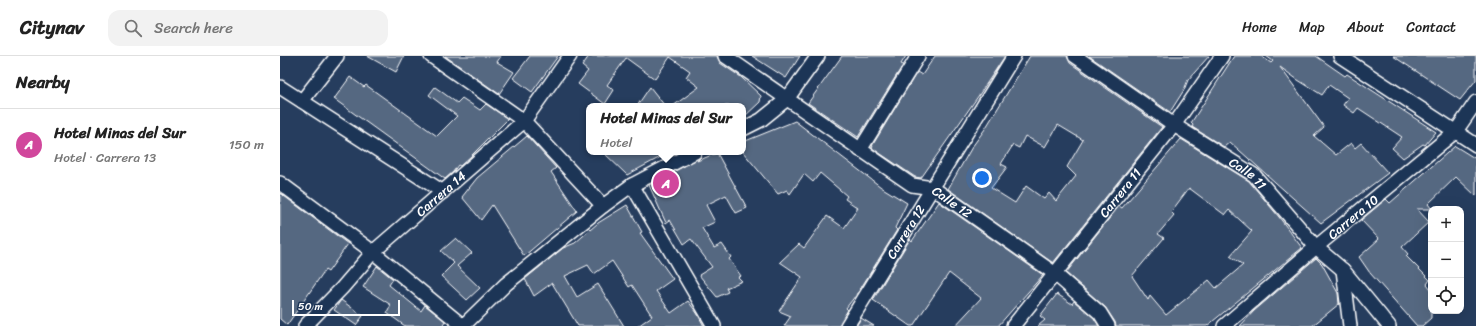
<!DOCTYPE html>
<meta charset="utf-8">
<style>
body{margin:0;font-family:Sriracha,sans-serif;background:#f2f2f2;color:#222}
.controls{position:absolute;right:12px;bottom:12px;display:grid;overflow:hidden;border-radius:8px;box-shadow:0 4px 16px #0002}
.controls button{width:36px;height:36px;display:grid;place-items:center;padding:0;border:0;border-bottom:1px solid #e0e0e0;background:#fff;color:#222;font:20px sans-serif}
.scale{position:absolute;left:12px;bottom:10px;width:108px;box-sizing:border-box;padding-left:4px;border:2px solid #fff;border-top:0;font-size:11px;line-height:14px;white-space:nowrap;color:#fff;-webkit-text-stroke:3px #1d3557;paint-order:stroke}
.you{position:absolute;left:702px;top:122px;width:14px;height:14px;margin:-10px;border:3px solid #fff;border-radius:50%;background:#1a73e8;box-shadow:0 0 0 6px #1a73e833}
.badge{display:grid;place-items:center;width:26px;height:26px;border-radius:50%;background:#0b8043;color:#fff;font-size:13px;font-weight:700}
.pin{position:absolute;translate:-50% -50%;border:2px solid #fff;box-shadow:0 1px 4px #0006}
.popup{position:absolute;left:306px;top:47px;width:160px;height:52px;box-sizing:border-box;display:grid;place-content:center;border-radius:8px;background:#fff;filter:drop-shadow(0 1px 3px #0005);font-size:13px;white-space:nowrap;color:#767676}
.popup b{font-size:15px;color:#222}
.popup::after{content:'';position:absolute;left:50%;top:100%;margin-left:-8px;border:8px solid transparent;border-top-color:#fff}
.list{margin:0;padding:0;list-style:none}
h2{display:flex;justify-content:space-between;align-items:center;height:52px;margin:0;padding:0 16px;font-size:17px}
h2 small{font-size:13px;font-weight:400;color:#767676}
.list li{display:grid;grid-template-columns:26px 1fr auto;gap:12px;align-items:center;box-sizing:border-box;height:72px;padding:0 16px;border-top:1px solid #e0e0e0}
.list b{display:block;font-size:15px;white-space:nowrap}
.list p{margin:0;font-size:13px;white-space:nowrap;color:#767676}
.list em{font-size:13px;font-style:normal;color:#767676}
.icon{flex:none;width:22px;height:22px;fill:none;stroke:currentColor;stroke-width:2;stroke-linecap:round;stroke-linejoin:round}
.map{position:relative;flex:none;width:1196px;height:270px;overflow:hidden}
header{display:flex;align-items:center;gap:24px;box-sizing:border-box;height:56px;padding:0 20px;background:#fff;border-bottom:1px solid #e0e0e0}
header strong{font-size:19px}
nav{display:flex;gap:22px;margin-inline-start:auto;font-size:14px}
.search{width:280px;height:36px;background:#f2f2f2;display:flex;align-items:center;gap:10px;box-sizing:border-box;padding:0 14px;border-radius:12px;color:#767676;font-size:15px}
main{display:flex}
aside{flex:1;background:#fff}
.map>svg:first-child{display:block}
.building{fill:#556781;stroke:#fff;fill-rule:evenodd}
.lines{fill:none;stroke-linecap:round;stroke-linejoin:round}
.minor-casing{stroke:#fff;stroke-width:16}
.minor{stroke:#1d3557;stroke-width:13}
.labels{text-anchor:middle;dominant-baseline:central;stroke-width:3;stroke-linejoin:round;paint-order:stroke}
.street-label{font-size:13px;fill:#fff;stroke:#1d3557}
</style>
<header>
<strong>Citynav</strong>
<div class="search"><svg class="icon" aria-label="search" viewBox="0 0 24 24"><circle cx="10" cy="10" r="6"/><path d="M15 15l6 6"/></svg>Search here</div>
<nav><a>Home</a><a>Map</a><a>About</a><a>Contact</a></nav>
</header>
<main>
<aside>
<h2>Nearby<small></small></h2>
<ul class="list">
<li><span class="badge" style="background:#d1479c">A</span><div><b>Hotel Minas del Sur</b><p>Hotel · Carrera 13</p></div><em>150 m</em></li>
</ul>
</aside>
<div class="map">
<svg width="1196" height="270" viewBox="0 0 1196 270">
<rect width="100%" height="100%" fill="#263d5e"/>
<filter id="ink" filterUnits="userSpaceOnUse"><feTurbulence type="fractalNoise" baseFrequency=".025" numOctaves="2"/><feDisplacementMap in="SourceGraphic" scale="8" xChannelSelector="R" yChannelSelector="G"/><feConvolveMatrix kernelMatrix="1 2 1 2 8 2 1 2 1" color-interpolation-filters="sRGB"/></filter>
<g filter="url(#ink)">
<g class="building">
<polygon points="87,0 124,0 116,16"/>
<polygon points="165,0 221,0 217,6 234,16 219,38"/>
<polygon points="250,0 278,0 252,36 233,22"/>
<polygon points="309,0 437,0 440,7 461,21 481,40 480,46 463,62 463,50 393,50 419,31 406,21 410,15 390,1 375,23 346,2 327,29 334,34 325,48 298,28 308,15 302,10"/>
<polygon points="472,0 520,0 506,22"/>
<polygon points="562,0 626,0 621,8 623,9 578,81 528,47"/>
<polygon points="655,0 725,0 699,39 641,122 635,121 592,92 593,90 592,90 637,16 642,19"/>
<path d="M750 0H787L790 7 882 71 773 207 668 133 692 91 705 73ZM778 69 803 84 787 111 796 120 776 145 769 137 764 143 746 130 735 147 711 132 727 111 721 108 733 89 739 92 745 80 765 91Z"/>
<polygon points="809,0 929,0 908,24 904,34 890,56"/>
<polygon points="954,0 981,0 991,7 993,5 986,0 1036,0 1065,20 1067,18 1156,76 1145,89 1143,88 1123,102 1112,92 1122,81 1078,52 1074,57 1063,49 1068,42 1049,29 1042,39 1018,24 1000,11 1044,71 1034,80 1056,99 1071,87 1075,92 1081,87 1108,117 1041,167 950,86 944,91 912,71 913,69 911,67"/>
<polygon points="1113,0 1196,0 1196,24 1180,44"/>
<polygon points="70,21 84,31 86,29 157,80 177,60 149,39 155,31 177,47 182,42 200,54 206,48 228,63 191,100 180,110 178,109 173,116 165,123 54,43"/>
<polygon points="370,31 385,50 357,50"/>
<polygon points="515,65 601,131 627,147 615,172 617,174 579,235 566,252 568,254 559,270 504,270 511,260 499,255 522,221 500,206 519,188 524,192 547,160 564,172 578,152 565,143 567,140 540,117 533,126 524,118 510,138 507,134 498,138 463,96 463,86"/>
<polygon points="247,80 276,112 271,116 297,155 244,200 212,149 201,164 182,141 197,122"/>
<path d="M901 83 969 125 999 161 1022 192 927 270H836L835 266 825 251 786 217 839 150 842 152ZM909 132 945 159 949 154 972 175 950 200 963 209 936 232 929 224 886 259 870 240 868 244 852 220 884 182 878 178 894 159 891 156Z"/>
<polygon points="1175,90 1196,103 1196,140 1176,121 1148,148 1152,153 1137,153 1149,166 1122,191 1128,198 1126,200 1150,224 1147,228 1151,233 1151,262 1142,270 1137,270 1090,217 1079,201 1099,183 1081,164 1106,143 1110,147"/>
<polygon points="323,96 390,96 347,119"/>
<polygon points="437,97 467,152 456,157 446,139 426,149 435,166 422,172 434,192 442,188 451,201 449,203 461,220 458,221 462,225 446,232 448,236 437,241 419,219 432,211 411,183 404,188 390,164 386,167 369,129 421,101 417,105"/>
<polygon points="0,137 68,188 48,216 45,214 7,269 0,263"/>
<polygon points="659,146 763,219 718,270 675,270 701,242 669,217 633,270 630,270 593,244 630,183 632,185"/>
<polygon points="347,149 362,176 360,177 393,223 376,235 391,257 408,245 417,257 424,270 358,270 372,260 352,229 349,231 332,205 314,218 308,209 285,220 297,241 318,228 344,270 298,270 272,227 254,240 245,223 283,192 295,187 318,167"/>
<polygon points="176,182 192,197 177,210 200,232 187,244 161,220 174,207 161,195"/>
<polygon points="1036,202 1042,208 1058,237 1059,248 1032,270 960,270 974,255"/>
<polygon points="97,210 113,223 109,229 141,255 145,249 165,265 162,270 125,270 107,257 111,249 83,231"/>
<polygon points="777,238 792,248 794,245 814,262 819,270 758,270 765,264 760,260"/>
<polygon points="61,244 83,260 76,269 54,254"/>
<polygon points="581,262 594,270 576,270"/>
</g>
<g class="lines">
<defs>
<g id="minor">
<polyline points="151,0 244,65 323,150"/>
<path id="s1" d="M445 0 632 129 653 132 774 217 820 257 828 270"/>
<path id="s2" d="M795 0 894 69 974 119 1036 191 1063 214 1109 270"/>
<polyline points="1060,0 1196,89"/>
<polyline points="0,31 163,136"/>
<polyline points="22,45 57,0"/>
<polyline points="463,73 481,64 507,43 538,0"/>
<polyline points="580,94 638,0"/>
<polyline points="0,127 93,196 183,270"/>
<polyline points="352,129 434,270"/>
<polyline points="1063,214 1070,270"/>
<path id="s3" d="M25 270 62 232 93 196 244 65 290 0"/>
<polyline points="183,270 226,228 323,150 352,129 415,96"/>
<path id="s4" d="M567 270 734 0"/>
<path id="s5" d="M733 270 894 69 942 0"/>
<path id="s6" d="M944 270 1036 191 1176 75 1196 46"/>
</g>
</defs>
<use href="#minor" class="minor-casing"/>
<use href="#minor" class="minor"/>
</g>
</g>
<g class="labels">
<g class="street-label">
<text stroke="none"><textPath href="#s2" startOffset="209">Calle 11</textPath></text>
<text stroke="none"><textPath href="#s5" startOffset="171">Carrera 11</textPath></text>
<text stroke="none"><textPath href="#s3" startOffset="190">Carrera 14</textPath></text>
<text stroke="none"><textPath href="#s1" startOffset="272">Calle 12</textPath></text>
<text stroke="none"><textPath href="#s6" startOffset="169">Carrera 10</textPath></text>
<text stroke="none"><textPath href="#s4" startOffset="111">Carrera 12</textPath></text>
</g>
</g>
</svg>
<div class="controls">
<button>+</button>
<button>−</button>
<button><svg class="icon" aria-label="locate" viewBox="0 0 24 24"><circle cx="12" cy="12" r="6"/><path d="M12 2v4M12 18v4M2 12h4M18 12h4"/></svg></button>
</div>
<div class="scale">50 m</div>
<div class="you"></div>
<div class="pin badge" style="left:386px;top:127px;background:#d1479c">A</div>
<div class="popup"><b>Hotel Minas del Sur</b>Hotel</div>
</div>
</main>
